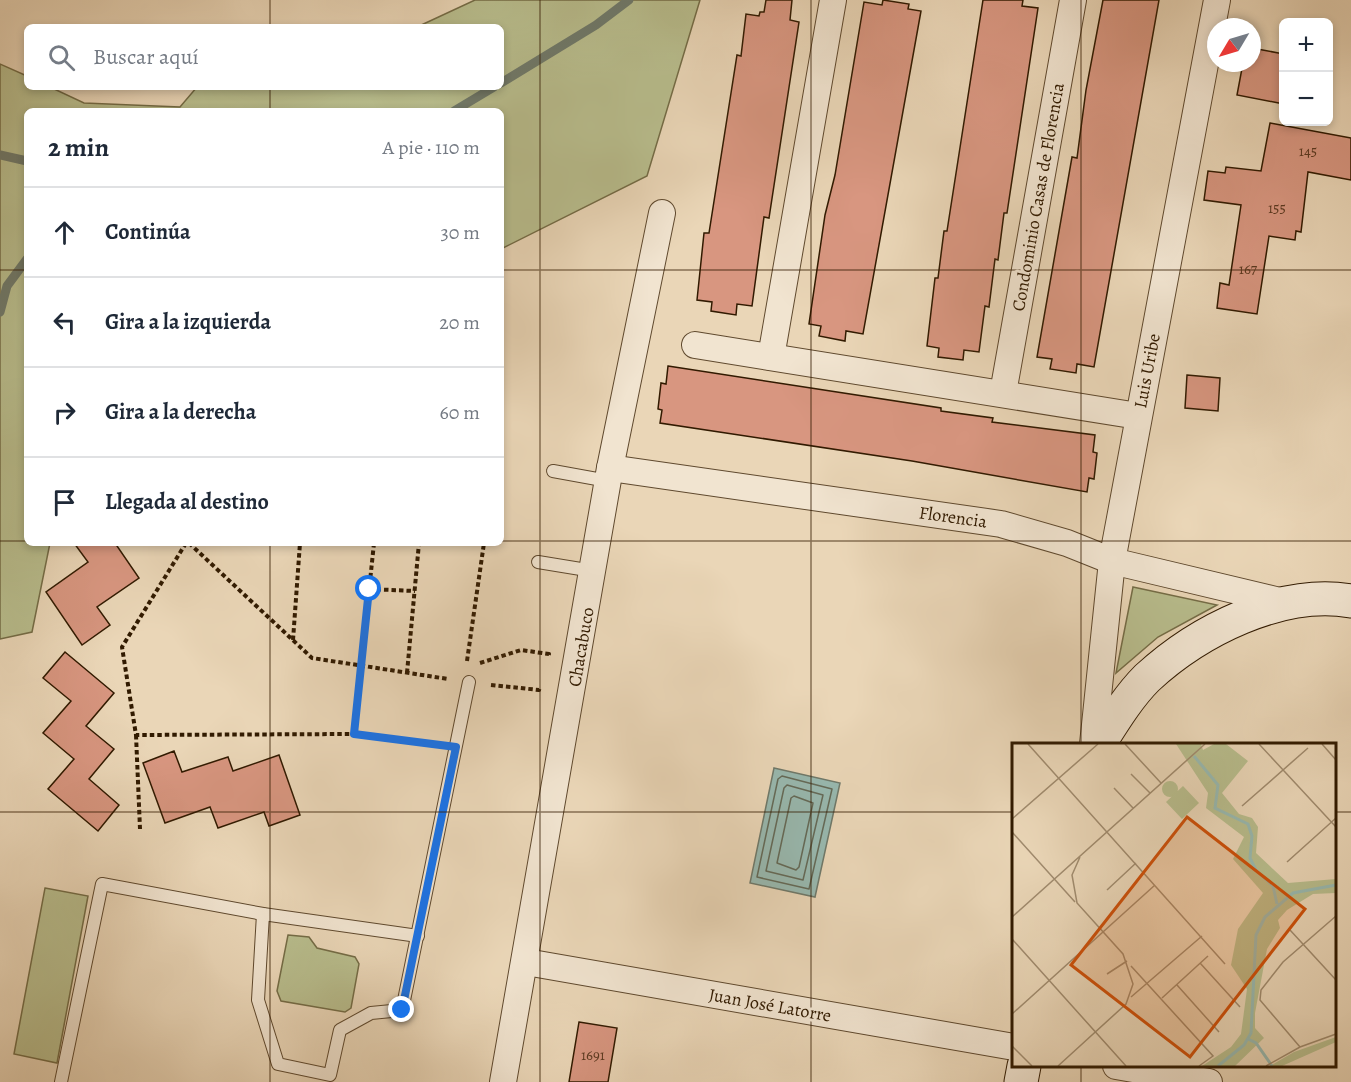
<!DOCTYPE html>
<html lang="es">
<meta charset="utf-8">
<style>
body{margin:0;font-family:Alegreya,serif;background:#f2f2f3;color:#1f2937}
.controls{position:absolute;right:18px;top:18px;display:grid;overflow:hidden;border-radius:9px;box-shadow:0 3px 9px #0003}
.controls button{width:54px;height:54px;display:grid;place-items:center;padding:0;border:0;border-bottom:2px solid #e0e1e3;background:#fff;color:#1f2937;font:30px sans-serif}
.compass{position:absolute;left:1207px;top:18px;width:54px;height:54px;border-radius:50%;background:#fff;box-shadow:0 3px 9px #0003;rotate:232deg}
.stop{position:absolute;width:18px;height:18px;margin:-14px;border:4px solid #1a73e8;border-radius:50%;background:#fff}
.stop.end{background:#1a73e8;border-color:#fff;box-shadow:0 2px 6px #0008}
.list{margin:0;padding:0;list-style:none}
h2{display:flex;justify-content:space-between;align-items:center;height:78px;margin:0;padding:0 24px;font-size:26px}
h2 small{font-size:20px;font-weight:400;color:#747a83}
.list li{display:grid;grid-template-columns:39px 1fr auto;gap:18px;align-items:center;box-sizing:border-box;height:90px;padding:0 24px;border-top:2px solid #e0e1e3}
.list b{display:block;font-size:22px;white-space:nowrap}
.list em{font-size:20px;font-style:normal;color:#747a83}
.icon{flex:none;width:33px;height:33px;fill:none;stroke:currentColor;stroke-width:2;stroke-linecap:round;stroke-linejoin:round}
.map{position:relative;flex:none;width:1351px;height:1082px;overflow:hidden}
.search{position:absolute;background:#fff;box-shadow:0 3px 9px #0003;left:24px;top:24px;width:480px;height:66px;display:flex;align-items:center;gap:15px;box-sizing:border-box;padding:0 21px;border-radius:9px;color:#747a83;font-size:22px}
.panel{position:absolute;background:#fff;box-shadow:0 3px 9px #0003;left:24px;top:108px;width:480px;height:438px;border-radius:9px}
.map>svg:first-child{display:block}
.green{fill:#b8bd8d;stroke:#746c46;stroke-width:1.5}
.water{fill:#98b9b0;stroke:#6f796a;stroke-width:1.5}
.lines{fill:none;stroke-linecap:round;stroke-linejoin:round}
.shore{stroke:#646a58;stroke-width:1.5}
.stream{stroke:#6f796a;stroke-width:9}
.building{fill:#d89680;stroke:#311a00;stroke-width:1.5}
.lane-casing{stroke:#5f492e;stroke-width:14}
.street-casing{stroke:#5f492e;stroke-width:28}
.secondary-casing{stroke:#311a00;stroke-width:35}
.path{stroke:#311a00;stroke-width:4;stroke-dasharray:4.5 3;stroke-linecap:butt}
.lane{stroke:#f1e4d0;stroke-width:12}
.street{stroke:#f1e4d0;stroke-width:26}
.secondary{stroke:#f1e4d0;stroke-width:33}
.route{stroke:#1a73e8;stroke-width:8}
.grid{fill:none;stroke:#311a00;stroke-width:1.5;stroke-opacity:0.55}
.labels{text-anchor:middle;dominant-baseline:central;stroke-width:6;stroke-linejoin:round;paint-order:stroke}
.number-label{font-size:15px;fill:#5b3920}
.street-label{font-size:18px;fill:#311a00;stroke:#f1e4d0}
.inset-river{fill:none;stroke:#98b9b0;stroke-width:3}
.inset-road{fill:none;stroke:#a08b6e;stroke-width:1.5}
.view{fill:#cd500a;fill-opacity:0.15;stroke:#cd500a;stroke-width:3}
.inset-edge{fill:none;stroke:#311a00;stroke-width:3}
</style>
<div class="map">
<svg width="1351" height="1082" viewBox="0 0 1351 1082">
<rect width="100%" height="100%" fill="#ead6b7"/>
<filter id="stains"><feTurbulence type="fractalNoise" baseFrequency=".00333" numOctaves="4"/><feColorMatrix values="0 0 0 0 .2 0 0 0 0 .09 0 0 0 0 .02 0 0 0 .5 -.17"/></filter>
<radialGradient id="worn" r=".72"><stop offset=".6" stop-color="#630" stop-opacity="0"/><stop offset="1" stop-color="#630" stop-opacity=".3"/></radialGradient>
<g class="green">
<polygon points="475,0 700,0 647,176 501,249 501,111 27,111 27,543 50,543 32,632 0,639 0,64 27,76 27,87 50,87 84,103 180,107 197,87 501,87 501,27 417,27"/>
<polygon points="1133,587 1217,605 1158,637 1116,673"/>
<polygon points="45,888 88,896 57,1063 14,1054"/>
<polygon points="288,935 309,937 317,948 355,957 359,964 351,1008 345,1012 281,1001 277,991"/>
</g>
<polygon class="water" points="774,768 840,783 815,897 750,883"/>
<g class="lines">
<g class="shore">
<polygon points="782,776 832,789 809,889 757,877 778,779"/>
<polygon points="787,785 823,795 803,880 766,871 784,788"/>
<polygon points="794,796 813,803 799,867 796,870 777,863 791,798"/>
</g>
<g class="stream">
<polyline points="501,83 596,25 629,0"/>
<polyline points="454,111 494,87"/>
<polyline points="0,155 27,161"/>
<polyline points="0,312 7,286 27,259"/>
</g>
</g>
<g class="building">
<polygon points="766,0 792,0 790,20 799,22 769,218 764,217 752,306 737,304 736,315 711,311 712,302 697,300 704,233 709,233 737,55 741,56 746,14 759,16 760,12 764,12"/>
<polygon points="883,0 909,4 908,9 921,11 863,334 846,331 845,341 819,336 821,326 809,324 825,215 835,175 864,2 882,5"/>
<polygon points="983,0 1023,0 1022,6 1038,8 1007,213 1004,213 998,260 995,259 989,307 985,306 979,352 964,350 963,360 938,357 939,348 927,346 935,278 938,278 944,231 947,231"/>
<polygon points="1103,0 1159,0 1094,367 1077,364 1076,373 1050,369 1052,359 1037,357 1072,157 1077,158 1086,90"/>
<polygon points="1252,48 1284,54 1284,104 1237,95 1243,63 1252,63"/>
<polygon points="1270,123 1351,138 1351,180 1308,172 1301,232 1296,231 1295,240 1269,236 1257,314 1217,308 1220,283 1229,285 1241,205 1204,200 1208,171 1225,173 1226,167 1261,171"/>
<polygon points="668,366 941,408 941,411 993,418 992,422 1095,435 1093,452 1097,453 1094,479 1089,478 1087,492 912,461 660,423 662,410 658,409 661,383 666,384"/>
<polygon points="1187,375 1220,378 1218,411 1185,408"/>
<polygon points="74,543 115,543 139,578 97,607 110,625 82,645 46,592 88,562"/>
<polygon points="65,652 114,693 86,726 114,749 89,779 119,805 98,831 48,789 74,759 43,733 71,701 43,678"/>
<polygon points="174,751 182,772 228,757 233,771 279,755 300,815 269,826 264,812 218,828 210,807 165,823 143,763"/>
<polygon points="579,1022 617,1028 608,1082 569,1082"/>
</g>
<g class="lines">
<defs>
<g id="lane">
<polyline points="553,471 608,481"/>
<polyline points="538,562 593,571"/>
<polyline points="263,914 258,1000 278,1064 330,1075 340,1030 371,1013 402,1010 469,682"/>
<polyline points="61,1082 102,884 263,914 418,936"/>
</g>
<g id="street">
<polyline points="695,345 1138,416"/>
<polyline points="771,357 833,0"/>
<polyline points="1003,393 1073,0"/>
<polyline points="610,468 1001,524 1067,543 1112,561 1288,603"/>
<polyline points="1093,744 1112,561 1217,0"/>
<polyline points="526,962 1014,1047"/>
<polyline points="1116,1066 1209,1082"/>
<polyline points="503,1082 610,468 662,213"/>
</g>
<g id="secondary">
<path d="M1099 744C1113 722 1128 697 1147 678 1198 631 1280 589 1351 601"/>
<polyline points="1021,1082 1024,1066"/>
</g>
</defs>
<use href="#lane" class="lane-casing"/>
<use href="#street" class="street-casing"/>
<use href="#secondary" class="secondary-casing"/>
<g class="path">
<polyline points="186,543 122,647 136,735 354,734 434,744"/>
<polyline points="189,543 312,658 448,679"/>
<polyline points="369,589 415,591"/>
<polyline points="293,640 300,543"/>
<polyline points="467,661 484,543"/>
<polyline points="480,663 521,650 549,654 548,656"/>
<polyline points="407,673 419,543"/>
<polyline points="491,685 539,690 540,687"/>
<polyline points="354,734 374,543"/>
<polyline points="136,735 140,829"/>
</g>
<use href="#lane" class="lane"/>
<use href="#street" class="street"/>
<use href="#secondary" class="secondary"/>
</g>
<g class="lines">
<polyline class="route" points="369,589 354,734 456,747 402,1010"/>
</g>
<path class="grid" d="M270 0V27M540 0V1082M811 0V1082M1081 0V744M270 87V111M0 270H27M501 270H1351M0 541H27M501 541H1351M270 543V1082M0 812H1014M1334 812H1351M1081 1066V1082"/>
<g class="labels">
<g class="number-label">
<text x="1308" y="151">145</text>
<text x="1277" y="208">155</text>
<text x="1248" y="269">167</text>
<text x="593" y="1055">1691</text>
</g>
<g class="street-label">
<text transform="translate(1038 197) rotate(-80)">Condominio Casas de Florencia</text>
<text transform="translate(1147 371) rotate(-79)">Luis Uribe</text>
<text transform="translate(953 517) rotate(8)">Florencia</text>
<text transform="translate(581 647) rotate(-80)">Chacabuco</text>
<text transform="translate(770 1005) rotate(10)">Juan José Latorre</text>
</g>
</g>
<g transform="translate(1012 743)">
<rect width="324" height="324" fill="#ead6b7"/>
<path d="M164 1H189L191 7 202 1H214L236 18 210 50 227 71 240 75 246 84 244 110 276 140 324 136V150L301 151 275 167 266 177 268 185 255 206 243 270V285L252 295 223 323H190L219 304 229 291 235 246 219 222 226 186 251 150 221 116 232 94 194 65 196 50ZM150 46a8 8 0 1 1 16 0a8 8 0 1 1-16 0ZM171 43 187 60 170 76 154 59ZM324 294V299L270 323H258L282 309Z" fill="#b8bd8d"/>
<path class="inset-river" d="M182 13 206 42 203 65 236 81 240 93 238 115 244 127 261 143 265 161M236 296 244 300 260 323M206 323 232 302 239 290 244 192 253 174 281 150 324 142"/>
<path class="inset-road" d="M16 1 213 221M113 1 149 40M247 1 324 84M310 1 324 17M119 31 138 50M102 45 121 65M230 63 296 5M0 76 86 1M0 89 63 159M275 119 324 75M95 147 124 120M0 174 193 1M278 187 324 237M0 196 114 323M188 220 228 264M119 223 201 313 187 323M95 231 115 218M165 242 207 289M119 254 190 193M150 255 196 213M0 271 143 142M0 303 20 323M288 304 248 257 249 247 271 219 324 173M46 323 114 261 121 241 111 211 65 160 60 132 68 114M254 323 288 304 324 291"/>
<path class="view" d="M175 74 293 166 178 314 59 222Z"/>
<rect width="324" height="324" class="inset-edge"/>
</g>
<rect width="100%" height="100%" filter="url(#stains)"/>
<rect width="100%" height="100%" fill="url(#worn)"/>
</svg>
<div class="controls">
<button>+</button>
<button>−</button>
</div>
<svg class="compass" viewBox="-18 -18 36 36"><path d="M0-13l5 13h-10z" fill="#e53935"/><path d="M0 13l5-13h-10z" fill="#747a83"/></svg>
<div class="stop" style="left:369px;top:589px"></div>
<div class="stop end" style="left:402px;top:1010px"></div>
<div class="search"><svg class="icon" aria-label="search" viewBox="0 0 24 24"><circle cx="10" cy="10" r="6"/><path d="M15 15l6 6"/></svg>Buscar aquí</div>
<section class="panel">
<h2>2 min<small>A pie · 110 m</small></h2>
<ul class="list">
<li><svg class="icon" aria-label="ahead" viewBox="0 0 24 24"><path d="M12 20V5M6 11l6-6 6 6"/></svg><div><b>Continúa</b></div><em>30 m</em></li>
<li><svg class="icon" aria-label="left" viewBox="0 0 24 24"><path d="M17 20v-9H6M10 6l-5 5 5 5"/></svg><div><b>Gira a la izquierda</b></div><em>20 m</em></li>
<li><svg class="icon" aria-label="right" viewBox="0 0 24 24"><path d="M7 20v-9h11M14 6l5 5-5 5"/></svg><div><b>Gira a la derecha</b></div><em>60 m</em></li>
<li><svg class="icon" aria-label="arrive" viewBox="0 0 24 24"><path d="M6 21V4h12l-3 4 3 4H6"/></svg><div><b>Llegada al destino</b></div></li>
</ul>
</section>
</div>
